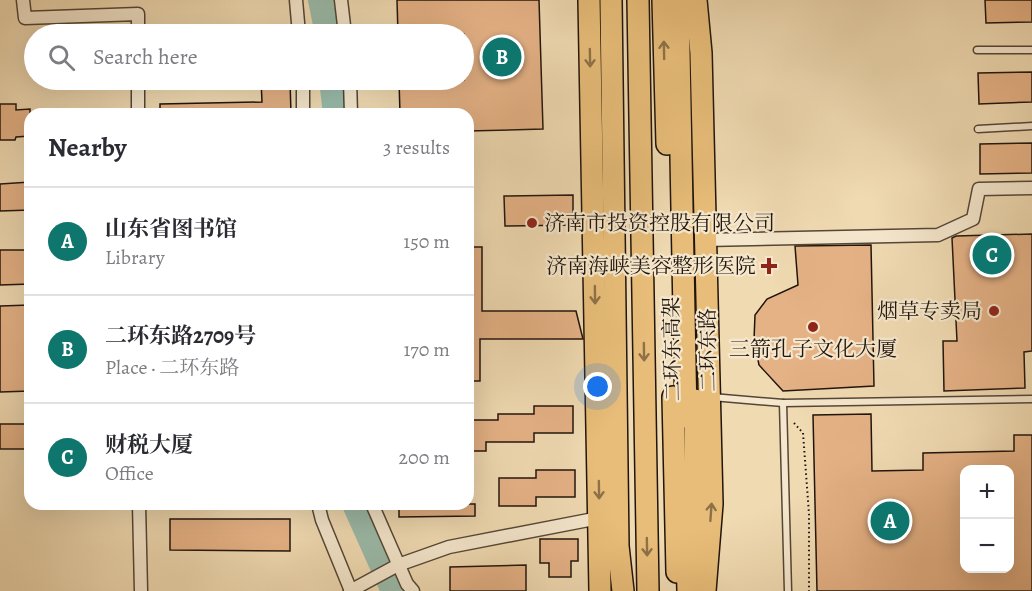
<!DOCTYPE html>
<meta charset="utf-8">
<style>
body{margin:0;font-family:Alegreya,"Noto Serif SC",serif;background:#f7f7f7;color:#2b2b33}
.controls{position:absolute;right:18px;bottom:18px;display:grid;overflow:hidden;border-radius:12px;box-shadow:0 6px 24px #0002}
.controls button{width:54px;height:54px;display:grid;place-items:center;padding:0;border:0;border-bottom:2px solid #e1e1e2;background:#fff;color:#2b2b33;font:30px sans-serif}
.you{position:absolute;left:598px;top:387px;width:21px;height:21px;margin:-15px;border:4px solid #fff;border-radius:50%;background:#1a73e8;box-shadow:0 0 0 9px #1a73e833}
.badge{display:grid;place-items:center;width:39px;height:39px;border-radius:50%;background:#0f766e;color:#fff;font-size:20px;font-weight:700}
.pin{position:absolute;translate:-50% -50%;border:3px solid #fff;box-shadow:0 2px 6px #0006}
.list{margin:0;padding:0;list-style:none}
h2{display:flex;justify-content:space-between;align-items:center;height:78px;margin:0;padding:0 24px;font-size:26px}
h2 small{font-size:20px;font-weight:400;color:#7c7c81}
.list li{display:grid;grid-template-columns:39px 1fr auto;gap:18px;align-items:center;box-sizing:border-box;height:108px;padding:0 24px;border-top:2px solid #e1e1e2}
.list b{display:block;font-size:22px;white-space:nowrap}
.list p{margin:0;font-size:20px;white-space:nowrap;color:#7c7c81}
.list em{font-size:20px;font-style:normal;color:#7c7c81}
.icon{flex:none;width:33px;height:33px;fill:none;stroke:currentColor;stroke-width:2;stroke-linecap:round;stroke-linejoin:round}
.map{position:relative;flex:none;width:1032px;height:591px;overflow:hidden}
.search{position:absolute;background:#fff;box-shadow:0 6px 24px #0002;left:24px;top:24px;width:450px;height:66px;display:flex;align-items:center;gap:15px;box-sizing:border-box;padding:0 21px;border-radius:33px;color:#7c7c81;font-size:22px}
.panel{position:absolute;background:#fff;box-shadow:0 6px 24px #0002;left:24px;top:108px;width:450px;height:402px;border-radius:18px}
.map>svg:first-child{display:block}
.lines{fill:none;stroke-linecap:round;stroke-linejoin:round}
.river{stroke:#9abbaa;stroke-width:26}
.building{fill:#e5b286;stroke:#20150c;stroke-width:1.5;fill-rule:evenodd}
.lane-casing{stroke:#544636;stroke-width:9}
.street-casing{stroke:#544636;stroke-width:15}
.highway-casing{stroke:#20150c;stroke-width:24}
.path{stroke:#20150c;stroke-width:2;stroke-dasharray:1.5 3;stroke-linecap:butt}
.lane{stroke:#f5e7cd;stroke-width:6}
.street{stroke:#f5e7cd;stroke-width:12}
.highway{stroke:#e8bd79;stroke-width:21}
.oneway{stroke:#8e7148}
.poi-dot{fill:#8f2418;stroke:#f5e7cd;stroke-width:2}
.labels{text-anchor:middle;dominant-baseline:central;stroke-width:4.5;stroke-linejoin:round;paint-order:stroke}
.poi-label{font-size:21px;fill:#20150c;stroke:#f5e7cd;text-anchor:end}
.street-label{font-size:21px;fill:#20150c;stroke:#f5e7cd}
</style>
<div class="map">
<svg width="1032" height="591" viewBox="0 0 1032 591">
<rect width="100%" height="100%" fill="#f0dab2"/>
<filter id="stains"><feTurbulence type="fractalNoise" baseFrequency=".00333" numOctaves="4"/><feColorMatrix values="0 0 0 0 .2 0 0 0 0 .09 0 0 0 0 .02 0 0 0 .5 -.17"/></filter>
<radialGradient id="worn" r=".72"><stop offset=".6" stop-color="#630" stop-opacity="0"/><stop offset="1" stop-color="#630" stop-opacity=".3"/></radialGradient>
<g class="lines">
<g class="river">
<polyline points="321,0 328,34"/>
<polyline points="332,80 336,114"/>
<polyline points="355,504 394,591"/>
</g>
</g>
<g class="building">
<polygon points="397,0 539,0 543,129 468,131 468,114 400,114 399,80 464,80 464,34 398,34"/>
<polygon points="985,0 1032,0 1032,22 986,23"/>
<polygon points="1032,72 1032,102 979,104 978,73"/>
<polygon points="261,80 290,80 291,114 160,114 160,104 262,102"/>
<polygon points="0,104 16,104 16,110 30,109 30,136 16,137 15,140 0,140"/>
<polygon points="1032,143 1032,173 980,174 980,144"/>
<polygon points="30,182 30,210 0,211 0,184"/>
<polygon points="573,195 573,225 505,226 504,196"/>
<polygon points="1032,234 1032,351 1024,352 1025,388 944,391 943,341 957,341 952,238 956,236"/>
<polygon points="871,245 874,386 783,391 759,365 754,340 755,315 767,299 798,285 795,246"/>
<polygon points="468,247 482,247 482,311 576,311 583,339 480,339 480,381 468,381"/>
<polygon points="0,250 30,250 30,284 0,285"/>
<polygon points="30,305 30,391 0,392 0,306"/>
<polygon points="534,406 573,406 573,433 534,433 534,442 486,442 486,451 468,451 468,420 498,420 498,414 534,414"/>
<path d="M871 414 872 471 923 470V453L1014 451V435H1032V591H817L813 415ZM964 470H1010V568H964Z"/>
<rect x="0" y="424" width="30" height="25"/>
<polygon points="536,470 575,470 575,497 536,497 536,506 499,506 499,478 536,478"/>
<polygon points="399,504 475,504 475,516 399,517"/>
<polygon points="170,519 290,519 290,551 170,550"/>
<polygon points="540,539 578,539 578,561 571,561 571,577 549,577 549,563 540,563"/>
<polygon points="526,565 526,591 450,591 450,567"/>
</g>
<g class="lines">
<defs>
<g id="lane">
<polyline points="977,50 1032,50"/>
<polyline points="978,129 1032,126"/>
<polyline points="712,397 783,403 1032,399"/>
<polyline points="783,403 788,591"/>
</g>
<g id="street">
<polyline points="23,0 25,18 138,14 138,34"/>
<polyline points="296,0 299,34"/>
<polyline points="341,0 345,34"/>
<polyline points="138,80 138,114"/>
<polyline points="303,80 303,114"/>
<polyline points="350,80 351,114"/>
<polyline points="705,240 938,235 973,219 979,189 1032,188"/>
<polyline points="139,504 141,591"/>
<polyline points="318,504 322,520 351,591"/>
<polyline points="372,504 407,584 413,591"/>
<polyline points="350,591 398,565 449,547 599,518"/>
</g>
<g id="highway">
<polyline points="589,0 600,591"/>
<polyline points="611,0 618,546 623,591"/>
<polyline points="638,0 648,591"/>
<polyline points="663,0 667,144"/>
<polyline points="678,0 686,417"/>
<polyline points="696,0 701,53 712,504 705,591"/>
<polyline points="673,397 677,572"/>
<polyline points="695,400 695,572"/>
<polyline points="687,556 688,591"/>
</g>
</defs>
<use href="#lane" class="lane-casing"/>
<use href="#street" class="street-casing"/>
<use href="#highway" class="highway-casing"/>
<polyline class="path" points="794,423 803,433 809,514 809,591"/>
<use href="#lane" class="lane"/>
<use href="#street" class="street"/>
<use href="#highway" class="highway"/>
</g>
<defs><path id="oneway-shaft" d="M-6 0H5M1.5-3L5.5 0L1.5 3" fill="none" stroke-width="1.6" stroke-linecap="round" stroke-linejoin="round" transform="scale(1.5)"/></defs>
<g class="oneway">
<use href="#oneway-shaft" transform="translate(664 50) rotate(-91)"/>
<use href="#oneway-shaft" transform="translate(590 58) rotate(89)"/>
<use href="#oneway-shaft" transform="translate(595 295) rotate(89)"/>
<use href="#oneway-shaft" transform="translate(644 352) rotate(89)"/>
<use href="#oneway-shaft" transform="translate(599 490) rotate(89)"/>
<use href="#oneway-shaft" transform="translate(711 512) rotate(-86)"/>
<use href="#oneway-shaft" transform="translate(647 547) rotate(89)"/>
</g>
<g class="poi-dot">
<circle cx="532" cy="223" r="6"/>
<path d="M766 257h6v6h6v6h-6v6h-6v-6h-6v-6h6z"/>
<circle cx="994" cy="311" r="6"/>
<circle cx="813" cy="327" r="6"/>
</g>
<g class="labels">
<g class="poi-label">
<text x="544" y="223" text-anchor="start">济南市投资控股有限公司</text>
<text x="756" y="266">济南海峡美容整形医院</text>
<text x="982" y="311">烟草专卖局</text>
<text x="813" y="349" text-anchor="middle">三箭孔子文化大厦</text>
</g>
<g class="street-label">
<text transform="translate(672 349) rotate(-91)">二环东高架</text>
<text transform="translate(708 350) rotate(-91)">二环东路</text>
</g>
</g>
<rect width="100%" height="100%" filter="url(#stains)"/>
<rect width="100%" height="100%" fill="url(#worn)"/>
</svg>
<div class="controls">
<button>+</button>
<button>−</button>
</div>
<div class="you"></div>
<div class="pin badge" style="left:890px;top:521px">A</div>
<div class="pin badge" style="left:502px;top:57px">B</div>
<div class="pin badge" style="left:992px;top:255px">C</div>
<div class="search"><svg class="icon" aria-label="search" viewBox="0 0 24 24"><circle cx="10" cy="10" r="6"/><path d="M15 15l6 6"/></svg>Search here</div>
<section class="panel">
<h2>Nearby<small>3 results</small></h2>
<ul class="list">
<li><span class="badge">A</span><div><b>山东省图书馆</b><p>Library</p></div><em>150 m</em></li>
<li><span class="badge">B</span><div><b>二环东路2709号</b><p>Place · 二环东路</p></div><em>170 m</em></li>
<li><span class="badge">C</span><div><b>财税大厦</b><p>Office</p></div><em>200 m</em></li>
</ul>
</section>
</div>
